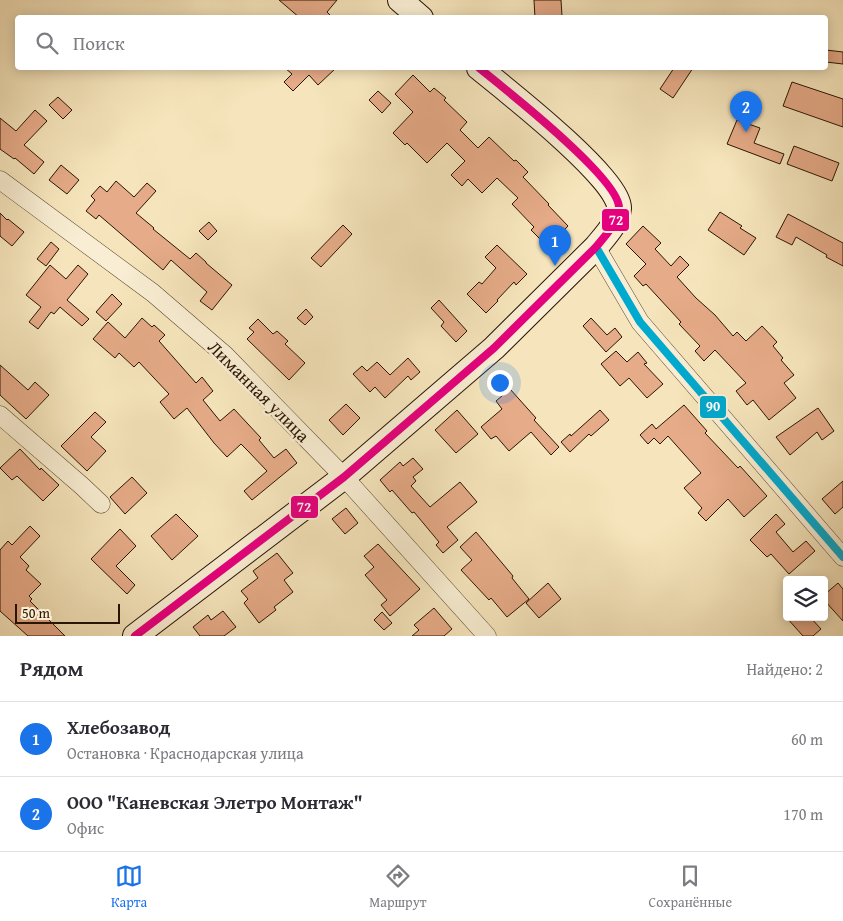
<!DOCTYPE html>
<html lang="ru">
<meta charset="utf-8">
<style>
body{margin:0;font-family:"Gentium Book Plus",serif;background:#f2f2f3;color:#2b2b33}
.controls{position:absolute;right:15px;bottom:15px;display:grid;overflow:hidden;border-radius:5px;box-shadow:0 2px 12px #0003}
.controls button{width:45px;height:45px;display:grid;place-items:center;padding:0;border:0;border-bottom:1px solid #e1e1e2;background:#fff;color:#2b2b33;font:25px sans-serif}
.scale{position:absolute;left:15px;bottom:12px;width:105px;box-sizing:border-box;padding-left:5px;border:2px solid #2a1502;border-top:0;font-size:14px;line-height:18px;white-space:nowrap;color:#2a1502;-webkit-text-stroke:4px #f9eed3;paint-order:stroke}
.you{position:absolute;left:499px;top:382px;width:18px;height:18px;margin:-12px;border:4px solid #fff;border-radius:50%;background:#1a73e8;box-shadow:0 0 0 8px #1a73e833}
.badge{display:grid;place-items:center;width:32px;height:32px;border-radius:50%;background:#1a73e8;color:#fff;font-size:16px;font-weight:700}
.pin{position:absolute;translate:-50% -41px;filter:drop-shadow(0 1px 2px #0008)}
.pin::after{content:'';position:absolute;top:26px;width:18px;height:15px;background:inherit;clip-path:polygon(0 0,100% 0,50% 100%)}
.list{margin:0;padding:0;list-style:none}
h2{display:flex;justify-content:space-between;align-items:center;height:65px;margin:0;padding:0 20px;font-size:21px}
h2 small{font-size:16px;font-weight:400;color:#7c7c81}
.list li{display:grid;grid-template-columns:32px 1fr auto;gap:15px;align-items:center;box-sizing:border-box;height:75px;padding:0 20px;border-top:1px solid #e1e1e2}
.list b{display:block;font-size:19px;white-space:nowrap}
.list p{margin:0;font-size:16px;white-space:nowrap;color:#7c7c81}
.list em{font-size:16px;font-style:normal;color:#7c7c81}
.icon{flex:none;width:28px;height:28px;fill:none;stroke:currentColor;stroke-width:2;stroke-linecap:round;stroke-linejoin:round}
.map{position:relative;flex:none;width:843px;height:636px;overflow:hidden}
.search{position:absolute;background:#fff;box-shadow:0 2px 12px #0003;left:15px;right:15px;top:15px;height:55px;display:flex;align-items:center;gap:12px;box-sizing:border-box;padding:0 18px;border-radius:5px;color:#7c7c81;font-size:19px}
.sheet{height:215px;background:#fff}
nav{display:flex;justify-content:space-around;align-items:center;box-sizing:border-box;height:70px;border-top:1px solid #e1e1e2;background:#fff;font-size:14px;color:#7c7c81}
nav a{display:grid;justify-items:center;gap:2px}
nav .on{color:#1a73e8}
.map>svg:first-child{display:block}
.building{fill:#e6ab88;stroke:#2a1502}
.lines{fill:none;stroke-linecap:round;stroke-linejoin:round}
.street-casing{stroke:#5d4930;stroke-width:19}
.secondary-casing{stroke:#2a1502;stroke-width:26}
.street{stroke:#f9eed3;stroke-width:18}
.secondary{stroke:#f9eed3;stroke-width:24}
.bus-1-casing{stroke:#f9eed3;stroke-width:11}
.bus-2-casing{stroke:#f9eed3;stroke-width:11}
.bus-1{stroke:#00a9ce;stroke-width:8}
.bus-2{stroke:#e5007d;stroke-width:8}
.labels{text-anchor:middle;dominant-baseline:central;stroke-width:5;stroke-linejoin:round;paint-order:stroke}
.street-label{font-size:18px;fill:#2a1502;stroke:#f9eed3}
.line-badge{stroke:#f9eed3;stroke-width:2}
.badge-label{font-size:14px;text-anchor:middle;font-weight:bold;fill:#fff}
</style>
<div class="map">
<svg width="843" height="636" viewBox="0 0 843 636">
<rect width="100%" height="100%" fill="#f6e5bc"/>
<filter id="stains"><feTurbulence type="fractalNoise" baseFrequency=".004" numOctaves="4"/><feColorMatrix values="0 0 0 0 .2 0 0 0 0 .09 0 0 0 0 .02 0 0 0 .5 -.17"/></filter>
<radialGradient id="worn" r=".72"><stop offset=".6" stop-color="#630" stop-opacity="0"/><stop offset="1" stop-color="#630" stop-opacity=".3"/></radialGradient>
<g class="building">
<polygon points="279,0 337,0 327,12 333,18 300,18"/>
<polygon points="534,0 561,0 562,16 535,18"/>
<polygon points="826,50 843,52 843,64 826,62"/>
<polygon points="285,68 336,68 318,85 309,75 293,91 284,82 292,74"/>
<polygon points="674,68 693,68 673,98 660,89"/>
<polygon points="413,75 430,92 434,88 446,98 444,100 467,122 460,130 478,148 489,137 514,161 516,160 528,172 523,177 549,204 548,205 568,226 548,247 531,230 534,227 512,204 518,198 497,178 482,193 468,179 462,186 451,175 465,161 447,143 427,163 407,143 405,145 393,133 413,112 395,94"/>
<polygon points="792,82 843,99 843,127 783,106"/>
<polygon points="378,91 391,103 382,113 369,100"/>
<polygon points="58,97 72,110 63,119 49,105"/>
<polygon points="35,110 47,121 24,145 44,162 34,174 15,158 14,159 0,149 0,118 16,131"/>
<polygon points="737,120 760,128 754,143 784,154 780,164 727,144"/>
<polygon points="794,146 839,163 832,181 787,164"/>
<polygon points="61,165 79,180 67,194 49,180"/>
<polygon points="116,181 134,197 147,183 156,191 136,213 154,228 153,229 190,259 196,253 206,262 206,263 232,285 212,310 200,301 207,292 171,260 163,270 99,215 96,219 86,211 95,200 91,196 100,186 107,192"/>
<polygon points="720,212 742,226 740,228 756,238 744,255 708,230"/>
<polygon points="0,213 7,220 8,219 24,232 12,246 0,236"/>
<polygon points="788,214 843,243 843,266 826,257 827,255 796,237 792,245 776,237"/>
<polygon points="209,222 217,231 208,240 199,231"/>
<polygon points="343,225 352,234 321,267 311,258"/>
<polygon points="643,226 661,243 655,249 671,266 680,256 689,265 677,277 696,298 715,315 733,336 737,332 746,341 762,326 777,342 773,346 783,358 781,360 794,375 784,383 796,398 769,420 753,400 747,405 736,391 746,383 715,350 704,361 695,351 700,346 679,324 681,322 646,284 643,286 634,276 646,264 626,244"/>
<polygon points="51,242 59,249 46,266 37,259"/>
<polygon points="497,245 527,274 516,285 514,282 497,300 498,301 486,313 467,294 479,282 482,284 496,268 485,257"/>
<polygon points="50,265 66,279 78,265 88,274 67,300 89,319 82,326 60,307 54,314 51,312 38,329 29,322 41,307 26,295"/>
<polygon points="112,294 122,304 106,321 96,312"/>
<polygon points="439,300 467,331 456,342 441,326 444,322 431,308"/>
<polygon points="306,309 313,317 305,325 297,318"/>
<polygon points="142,318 152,327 154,325 165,335 159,341 196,383 202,377 213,391 203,400 220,421 234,409 261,438 259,440 274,458 286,449 297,463 252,500 244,491 267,471 248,451 241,444 227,457 214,443 187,408 174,419 160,402 169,394 139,362 134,367 119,353 115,358 93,339 108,322 125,338"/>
<polygon points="591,318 607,335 615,328 622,337 606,352 583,326"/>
<polygon points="258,319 273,334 277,331 288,341 285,344 305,363 289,380 247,339 254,332 249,328"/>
<polygon points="616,351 627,362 638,352 647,363 644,364 663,384 647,398 629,378 620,386 601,364"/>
<polygon points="408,358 420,372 411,380 408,376 385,398 375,387 370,392 353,374 362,366 367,371 377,362 390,375"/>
<polygon points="0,365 28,390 35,382 49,395 26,419 0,395"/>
<polygon points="510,389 536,418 534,420 559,447 551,455 531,432 509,451 496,436 491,439 481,427 502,409 496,401"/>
<polygon points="346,404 360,418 343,435 329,420"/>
<polygon points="684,405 707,431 705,433 738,468 740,466 767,496 744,517 728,499 706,521 698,513 702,508 684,488 701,473 668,436 660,444 654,438 648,444 640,435 652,424 656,429"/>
<polygon points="818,408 834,431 822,440 817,432 790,455 776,437"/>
<polygon points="457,410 478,434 456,453 435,430"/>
<polygon points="600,410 609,420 591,436 589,434 570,452 561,442 570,434 571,436"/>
<polygon points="95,412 106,422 91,437 106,451 87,471 61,446"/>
<polygon points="20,449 40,470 41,468 59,485 43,501 17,476 12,480 0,468"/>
<polygon points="413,458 423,469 413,477 416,481 411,486 430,507 460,482 477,502 447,527 458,540 443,553 436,545 439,542 414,512 412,513 392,490 390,492 380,480 400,462 403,466"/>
<polygon points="132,477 147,493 125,514 110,497"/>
<polygon points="843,481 843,507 835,514 822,499"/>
<polygon points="346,508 358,523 345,534 332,519"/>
<polygon points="176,514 198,536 172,560 151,536"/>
<polygon points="776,514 785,524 776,532 793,552 806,541 815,551 789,574 771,554 767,557 750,540"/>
<polygon points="30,526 40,536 20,557 29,566 26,570 41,584 29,596 32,599 30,601 65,636 28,636 0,611 0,550 8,541 12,545"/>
<polygon points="120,529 136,546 116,566 135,585 127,594 91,559"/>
<polygon points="476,532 513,576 512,578 529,599 507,617 491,598 489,600 461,570 472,560 460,547"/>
<polygon points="378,544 420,589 390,616 381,605 387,600 365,575 374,567 364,556"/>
<polygon points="277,553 293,573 284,580 293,592 274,607 276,610 259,623 244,603 248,599 241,591 258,578 253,571"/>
<polygon points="548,583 561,599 539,618 526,603"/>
<polygon points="838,583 843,589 843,621 824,600 824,595"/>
<polygon points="434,608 452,629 444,636 412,636 419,630 414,625"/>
<polygon points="223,611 236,627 224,636 200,636 193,627 208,615 211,620"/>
<polygon points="382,612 392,623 384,630 374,620"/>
<polygon points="786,617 810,617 821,629 813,636 803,636"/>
</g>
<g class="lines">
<defs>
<g id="street">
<polyline points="0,180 153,293 225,355 344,477 487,636"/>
<polyline points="596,247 640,322 843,557"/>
<polyline points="0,415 82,486 101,504"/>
</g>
<g id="secondary">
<polyline points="400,0 421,18"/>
<path d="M135 636 344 477 494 348 596 247C605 236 618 223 619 208 620 179 505 89 479 68"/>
</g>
</defs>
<use href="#street" class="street-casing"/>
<use href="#secondary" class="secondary-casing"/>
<use href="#street" class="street"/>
<use href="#secondary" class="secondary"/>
<defs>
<polyline id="bus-1" points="596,247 640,322 843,557"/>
<path id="bus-2" d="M135 636 344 477 494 348 596 247C605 236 618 223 619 208 620 179 505 89 479 68"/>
</defs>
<use href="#bus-1" class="bus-1-casing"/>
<use href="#bus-2" class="bus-2-casing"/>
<use href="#bus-1" class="bus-1"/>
<use href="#bus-2" class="bus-2"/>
</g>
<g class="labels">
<g class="street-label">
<text transform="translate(259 391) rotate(45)">Лиманная улица</text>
</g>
</g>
<g class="line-badge">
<rect x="601" y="208" width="29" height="24" rx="5" fill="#e5007d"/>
<rect x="699" y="395" width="28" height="24" rx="5" fill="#00a9ce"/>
<rect x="290" y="495" width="29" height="24" rx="5" fill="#e5007d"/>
</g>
<g class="badge-label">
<text x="616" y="225">72</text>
<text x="713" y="411">90</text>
<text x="304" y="512">72</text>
</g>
<rect width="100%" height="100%" filter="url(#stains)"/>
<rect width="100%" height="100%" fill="url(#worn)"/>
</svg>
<div class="controls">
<button><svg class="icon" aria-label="layers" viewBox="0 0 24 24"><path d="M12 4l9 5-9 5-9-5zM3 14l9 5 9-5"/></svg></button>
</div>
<div class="scale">50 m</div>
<div class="you"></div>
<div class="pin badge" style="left:555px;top:266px">1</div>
<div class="pin badge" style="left:746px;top:132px">2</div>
<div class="search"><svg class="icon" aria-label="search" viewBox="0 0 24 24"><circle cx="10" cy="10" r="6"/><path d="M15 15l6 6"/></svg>Поиск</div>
</div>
<section class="sheet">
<h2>Рядом<small>Найдено: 2</small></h2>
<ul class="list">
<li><span class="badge">1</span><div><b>Хлебозавод</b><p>Остановка · Краснодарская улица</p></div><em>60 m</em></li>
<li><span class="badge">2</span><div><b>ООО &quot;Каневская Элетро Монтаж&quot;</b><p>Офис</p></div><em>170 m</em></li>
</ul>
</section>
<nav>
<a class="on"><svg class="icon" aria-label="map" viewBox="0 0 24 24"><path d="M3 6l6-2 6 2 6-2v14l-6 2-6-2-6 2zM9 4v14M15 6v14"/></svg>Карта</a>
<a><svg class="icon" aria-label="directions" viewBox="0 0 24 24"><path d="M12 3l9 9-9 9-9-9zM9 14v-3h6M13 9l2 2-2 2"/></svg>Маршрут</a>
<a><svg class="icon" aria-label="saved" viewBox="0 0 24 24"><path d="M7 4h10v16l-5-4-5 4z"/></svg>Сохранённые</a>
</nav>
